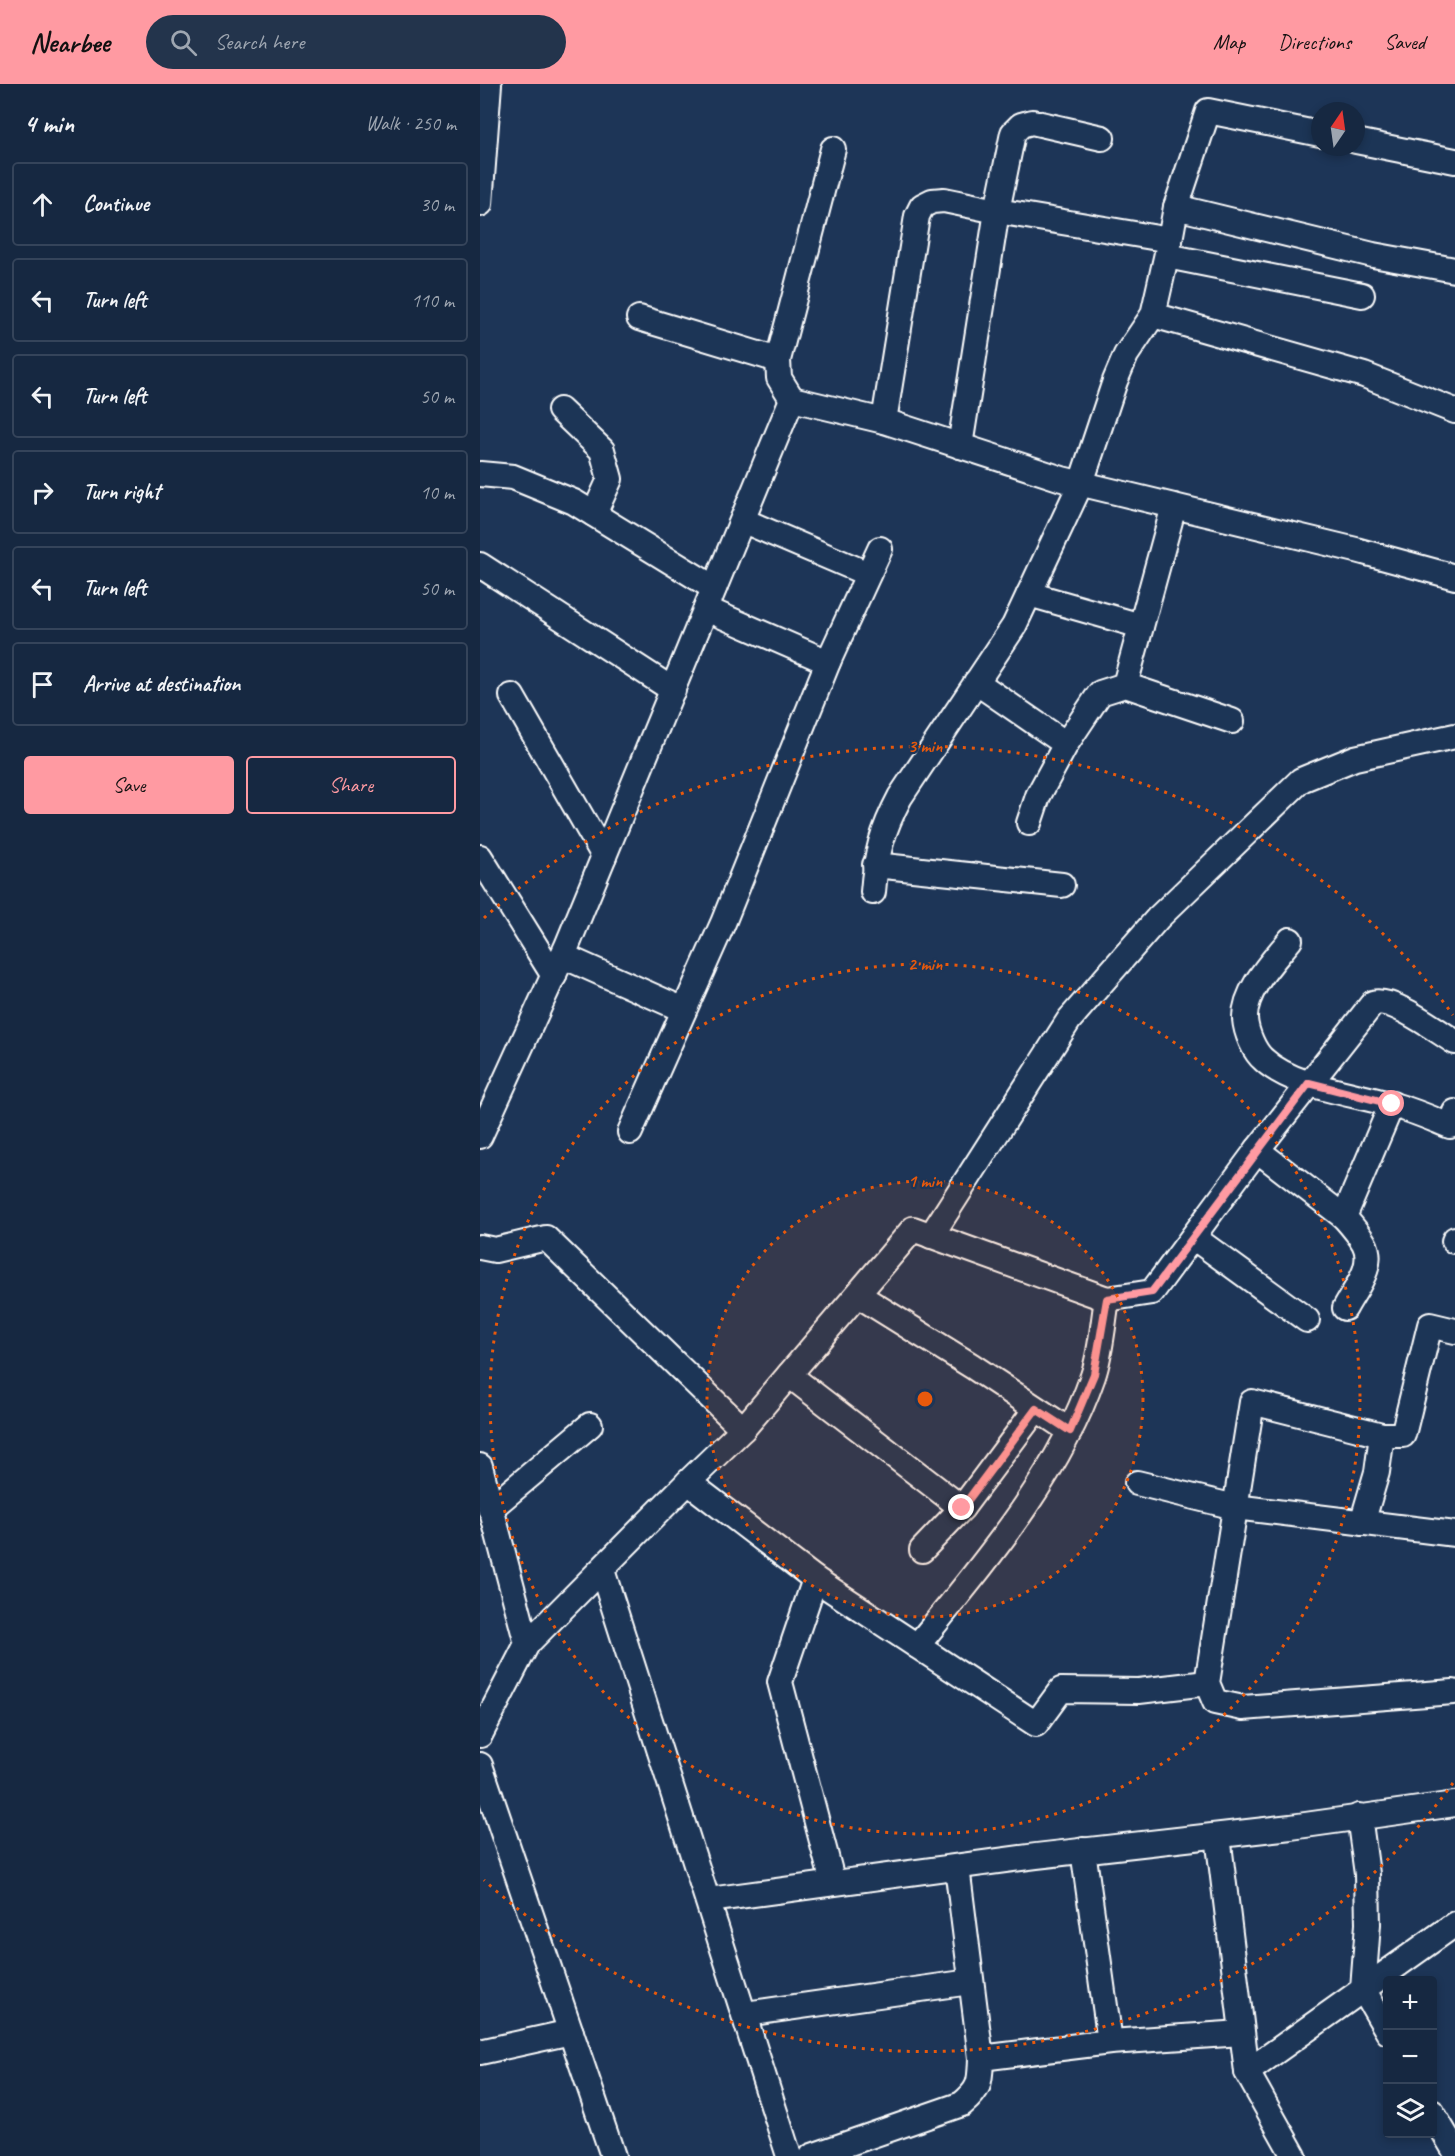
<!DOCTYPE html>
<meta charset="utf-8">
<style>
body{margin:0;font-family:Caveat,sans-serif;background:#23344c;color:#f1f3f6}
.controls{position:absolute;right:18px;bottom:18px;display:grid;overflow:hidden;border-radius:6px;box-shadow:0 3px 9px #0003}
.controls button{width:54px;height:54px;display:grid;place-items:center;padding:0;border:0;border-bottom:2px solid #35445a;background:#162841;color:#f1f3f6;font:30px sans-serif}
.compass{position:absolute;left:831px;top:18px;width:54px;height:54px;border-radius:50%;background:#162841;box-shadow:0 3px 9px #0003;rotate:13deg}
.stop{position:absolute;width:18px;height:18px;margin:-14px;border:4px solid #ff9aa2;border-radius:50%;background:#fff}
.stop.end{background:#ff9aa2;border-color:#fff;box-shadow:0 2px 6px #0008}
.list{margin:0;padding:0;list-style:none}
h2{display:flex;justify-content:space-between;align-items:center;height:78px;margin:0;padding:0 24px;font-size:26px}
h2 small{font-size:20px;font-weight:400;color:#9ea6b1}
.list li{display:grid;grid-template-columns:39px 1fr auto;gap:18px;align-items:center;box-sizing:border-box;height:84px;margin:0 12px 12px;padding:0 12px;border:2px solid #35445a;border-radius:6px}
.list b{display:block;font-size:22px;white-space:nowrap}
.list em{font-size:20px;font-style:normal;color:#9ea6b1}
.actions{display:flex;gap:12px;padding:18px 24px}
.actions a{flex:1;padding:14px 0;border:2px solid #ff9aa2;border-radius:6px;text-align:center;font-size:21px;color:#ff9aa2}
.actions .main{background:#ff9aa2;color:#111}
.icon{flex:none;width:33px;height:33px;fill:none;stroke:currentColor;stroke-width:2;stroke-linecap:round;stroke-linejoin:round}
.map{position:relative;flex:none;width:975px;height:2072px;overflow:hidden}
header{display:flex;align-items:center;gap:36px;box-sizing:border-box;height:84px;padding:0 30px;background:#ff9aa2;color:#111}
header strong{font-size:28px}
nav{display:flex;gap:33px;margin-inline-start:auto;font-size:21px}
.search{width:420px;height:54px;background:#23344c;display:flex;align-items:center;gap:15px;box-sizing:border-box;padding:0 21px;border-radius:33px;color:#9ea6b1;font-size:22px}
main{display:flex}
aside{flex:1;background:#162841}
.map>svg:first-child{display:block}
.lines{fill:none;stroke-linecap:round;stroke-linejoin:round}
.minor-casing{stroke:#fff;stroke-width:28}
.minor{stroke:#1d3557;stroke-width:24}
.route{stroke:#ff9aa2;stroke-width:8}
.ring{fill:none;stroke:#e8590c;stroke-width:3;stroke-dasharray:3 6}
.centre{fill:#e8590c;stroke:#1d3557;stroke-width:3}
.ring-label{font-size:18px;text-anchor:middle;font-weight:bold;fill:#e8590c;stroke:#1d3557;stroke-width:4.5;stroke-linejoin:round;paint-order:stroke}
</style>
<header>
<strong>Nearbee</strong>
<div class="search"><svg class="icon" aria-label="search" viewBox="0 0 24 24"><circle cx="10" cy="10" r="6"/><path d="M15 15l6 6"/></svg>Search here</div>
<nav><a>Map</a><a>Directions</a><a>Saved</a></nav>
</header>
<main>
<aside>
<h2>4 min<small>Walk · 250 m</small></h2>
<ul class="list">
<li><svg class="icon" aria-label="ahead" viewBox="0 0 24 24"><path d="M12 20V5M6 11l6-6 6 6"/></svg><div><b>Continue</b></div><em>30 m</em></li>
<li><svg class="icon" aria-label="left" viewBox="0 0 24 24"><path d="M17 20v-9H6M10 6l-5 5 5 5"/></svg><div><b>Turn left</b></div><em>110 m</em></li>
<li><svg class="icon" aria-label="left" viewBox="0 0 24 24"><path d="M17 20v-9H6M10 6l-5 5 5 5"/></svg><div><b>Turn left</b></div><em>50 m</em></li>
<li><svg class="icon" aria-label="right" viewBox="0 0 24 24"><path d="M7 20v-9h11M14 6l5 5-5 5"/></svg><div><b>Turn right</b></div><em>10 m</em></li>
<li><svg class="icon" aria-label="left" viewBox="0 0 24 24"><path d="M17 20v-9H6M10 6l-5 5 5 5"/></svg><div><b>Turn left</b></div><em>50 m</em></li>
<li><svg class="icon" aria-label="arrive" viewBox="0 0 24 24"><path d="M6 21V4h12l-3 4 3 4H6"/></svg><div><b>Arrive at destination</b></div></li>
</ul>
<div class="actions"><a class="main">Save</a><a>Share</a></div>
</aside>
<div class="map">
<svg width="975" height="2072" viewBox="0 0 975 2072">
<rect width="100%" height="100%" fill="#1d3557"/>
<filter id="ink" filterUnits="userSpaceOnUse"><feTurbulence type="fractalNoise" baseFrequency=".0167" numOctaves="2"/><feDisplacementMap in="SourceGraphic" scale="12" xChannelSelector="R" yChannelSelector="G"/><feConvolveMatrix kernelMatrix="1 2 1 2 8 2 1 2 1" color-interpolation-filters="sRGB"/></filter>
<g filter="url(#ink)">
<g class="lines">
<defs>
<g id="minor">
<polyline points="876,57 975,77"/>
<polyline points="0,120 9,0"/>
<polyline points="696,123 728,27 840,50"/>
<polyline points="690,156 673,231 884,291 975,327"/>
<polyline points="687,172 882,211"/>
<polyline points="159,234 298,276"/>
<polyline points="312,315 299,294 298,276 353,65"/>
<polyline points="80,326 122,366 130,395 114,430"/>
<polyline points="404,337 437,132 442,122 452,117 464,116 517,127 690,156 696,123 893,171 975,186"/>
<polyline points="480,362 517,127 533,49 541,41 552,38 622,54"/>
<polyline points="0,390 33,393 94,418 234,504"/>
<polyline points="264,437 388,490"/>
<polyline points="0,481 193,606"/>
<polyline points="549,510 661,542"/>
<polyline points="348,578 400,465"/>
<polyline points="496,598 586,660 558,712 549,739"/>
<polyline points="645,601 752,637"/>
<polyline points="32,612 124,772"/>
<polyline points="586,660 620,609 645,601 694,422"/>
<polyline points="0,773 74,892"/>
<polyline points="395,781 582,801"/>
<path d="M393 808C396 770 402 747 420 713L534 542 601 399 635 297 646 271 673 231"/>
<path d="M810 856C793 877 764 906 765 935 766 948 774 968 784 976 813 1003 872 1009 909 1020 930 1025 950 1034 970 1042L975 1028"/>
<polyline points="83,872 204,926"/>
<polyline points="150,1048 243,839 348,578 226,525"/>
<polyline points="0,1052 87,862 312,315 404,337 582,395 876,466 975,493"/>
<polyline points="777,1066 864,1133"/>
<polyline points="451,1152 589,936 678,834 821,696 875,674 975,652"/>
<polyline points="713,1153 827,1236"/>
<polyline points="974,1157 975,1155"/>
<path d="M0 1163 15 1166 66 1154 263 1345 433 1145 627 1215 672 1208 777 1066 893 919C913 913 957 947 975 958"/>
<polyline points="378,1211 492,1282 590,1347"/>
<path d="M865 1224C875 1205 896 1181 884 1159 879 1150 871 1141 864 1133L912 1020"/>
<polyline points="309,1291 482,1424"/>
<polyline points="0,1382 47,1560 0,1651"/>
<polyline points="208,1398 263,1345"/>
<polyline points="657,1399 755,1423 975,1450"/>
<polyline points="10,1425 110,1341"/>
<polyline points="882,1439 897,1388 902,1351"/>
<polyline points="442,1466 482,1424 556,1325"/>
<polyline points="122,1486 309,2072"/>
<polyline points="47,1560 208,1398 335,1495"/>
<path d="M437 1562C504 1479 578 1394 613 1292 621 1269 623 1239 627 1215"/>
<polyline points="973,1608 763,1624 735,1618 727,1599 772,1318 902,1351 923,1351 950,1241 975,1247"/>
<polyline points="0,1681 133,2072"/>
<polyline points="879,1732 887,1790 888,1840 883,1905 908,1948"/>
<polyline points="738,1752 767,1988 814,2072"/>
<polyline points="477,1783 501,1974 630,1958 603,1766"/>
<polyline points="353,1799 300,1598 335,1495 556,1640 581,1606 659,1607 727,1599"/>
<polyline points="229,1816 556,1772 811,1743 975,1720"/>
<polyline points="265,1930 490,1898"/>
<polyline points="630,1958 762,1949"/>
<polyline points="0,1968 91,1948"/>
<polyline points="767,1988 975,1840"/>
<polyline points="952,2028 975,2067"/>
<path d="M332 2072 482 2020C501 2004 500 1998 501 1974"/>
</g>
</defs>
<use href="#minor" class="minor-casing"/>
<use href="#minor" class="minor"/>
</g>
</g>
<g class="lines" filter="url(#ink)">
<polyline class="route" points="482,1424 556,1325 590,1347 614,1290 627,1215 672,1208 829,999 912,1020"/>
</g>
<circle cx="445" cy="1315" r="218" fill="#e8590c" fill-opacity=".12"/>
<g class="ring">
<circle cx="445" cy="1315" r="218"/>
<circle cx="445" cy="1315" r="435"/>
<path d="M973 1699A653 653 0 0 1 4 1796M4 834A653 653 0 0 1 973 931"/>
</g>
<circle cx="445" cy="1315" r="9" class="centre"/>
<g class="ring-label">
<text x="445" y="668">3 min</text>
<text x="445" y="886">2 min</text>
<text x="445" y="1103">1 min</text>
</g>
</svg>
<div class="controls">
<button>+</button>
<button>−</button>
<button><svg class="icon" aria-label="layers" viewBox="0 0 24 24"><path d="M12 4l9 5-9 5-9-5zM3 14l9 5 9-5"/></svg></button>
</div>
<svg class="compass" viewBox="-18 -18 36 36"><path d="M0-13l5 13h-10z" fill="#e53935"/><path d="M0 13l5-13h-10z" fill="#9ea6b1"/></svg>
<div class="stop" style="left:912px;top:1020px"></div>
<div class="stop end" style="left:482px;top:1424px"></div>
</div>
</main>
